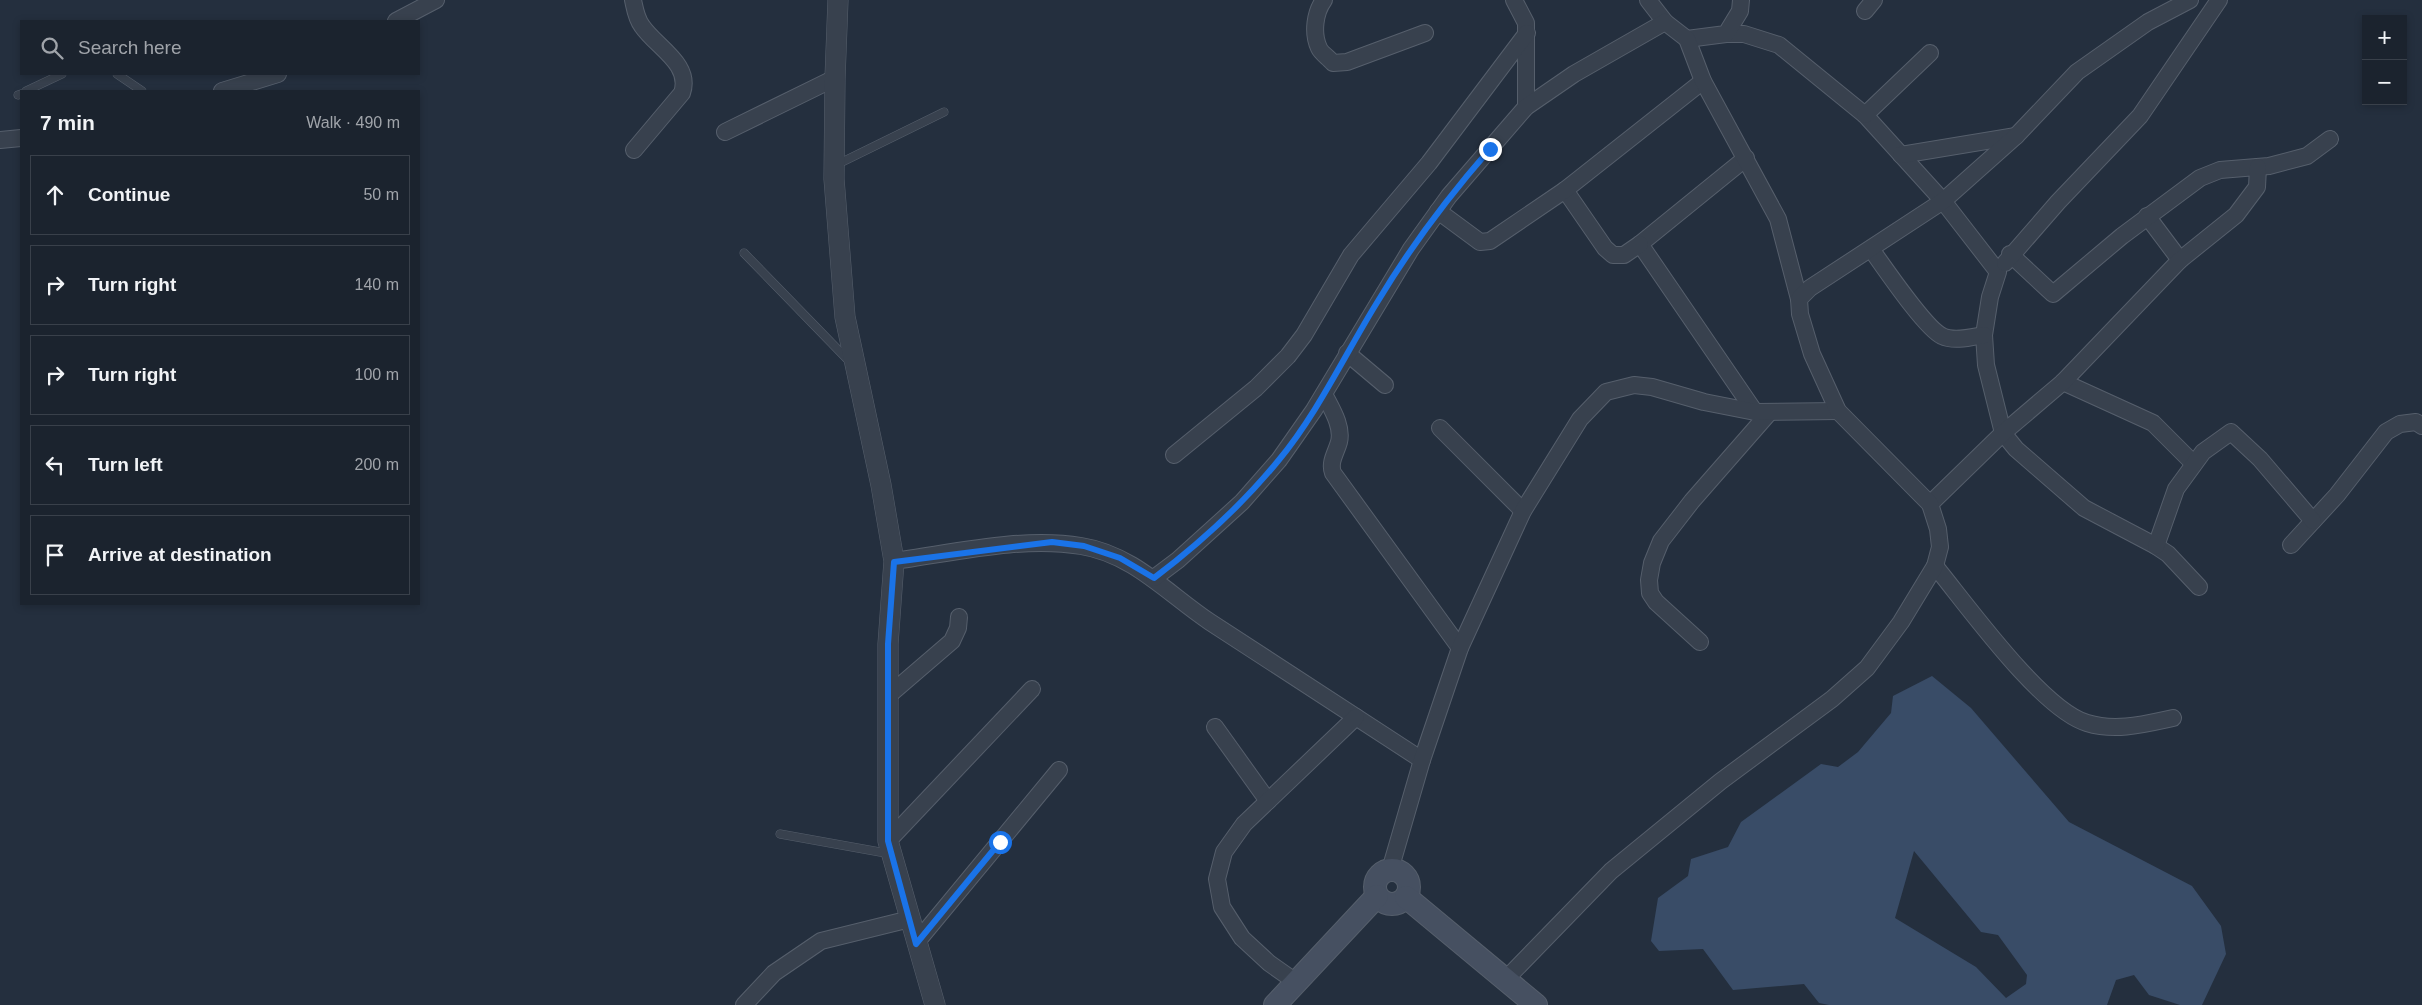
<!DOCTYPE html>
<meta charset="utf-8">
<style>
body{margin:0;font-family:Helvetica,sans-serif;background:#282f3a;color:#f1f3f6}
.controls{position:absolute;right:15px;top:15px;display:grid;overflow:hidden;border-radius:0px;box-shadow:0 2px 8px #0003}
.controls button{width:45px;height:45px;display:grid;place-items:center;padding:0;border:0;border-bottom:1px solid #39404a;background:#1b232e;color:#f1f3f6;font:25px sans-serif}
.stop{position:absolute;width:15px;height:15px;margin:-11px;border:4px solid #1a73e8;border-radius:50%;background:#fff}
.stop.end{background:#1a73e8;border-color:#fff;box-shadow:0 1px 5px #0008}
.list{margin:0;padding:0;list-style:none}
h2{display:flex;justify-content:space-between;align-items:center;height:65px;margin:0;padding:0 20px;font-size:21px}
h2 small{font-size:16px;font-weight:400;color:#a0a4aa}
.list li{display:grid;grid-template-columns:32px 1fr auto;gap:15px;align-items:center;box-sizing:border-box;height:80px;margin:0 10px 10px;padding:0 10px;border:1px solid #39404a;border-radius:0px}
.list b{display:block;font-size:19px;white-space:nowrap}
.list em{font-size:16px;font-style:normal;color:#a0a4aa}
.icon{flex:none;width:28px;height:28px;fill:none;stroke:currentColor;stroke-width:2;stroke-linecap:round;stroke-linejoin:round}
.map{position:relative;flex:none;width:2422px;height:1005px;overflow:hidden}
.search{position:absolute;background:#1b232e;box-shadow:0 2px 8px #0003;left:20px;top:20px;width:400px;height:55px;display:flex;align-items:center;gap:12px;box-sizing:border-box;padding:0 18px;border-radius:0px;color:#a0a4aa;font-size:19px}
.panel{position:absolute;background:#1b232e;box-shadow:0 2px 8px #0003;left:20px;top:90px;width:400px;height:515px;border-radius:0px}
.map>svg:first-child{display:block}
.water{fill:#394c67;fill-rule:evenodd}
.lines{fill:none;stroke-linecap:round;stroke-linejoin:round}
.service-casing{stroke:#565f6c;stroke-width:9}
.minor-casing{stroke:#565f6c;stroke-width:18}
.tertiary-casing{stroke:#565f6c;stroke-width:21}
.secondary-casing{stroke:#565f6c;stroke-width:24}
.service{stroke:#38414e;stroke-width:8}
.minor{stroke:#38414e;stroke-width:16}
.tertiary{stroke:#38414e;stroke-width:20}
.secondary{stroke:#465061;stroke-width:22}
.route{stroke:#1a73e8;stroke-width:6}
</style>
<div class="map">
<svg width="2422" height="1005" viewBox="0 0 2422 1005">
<rect width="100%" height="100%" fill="#242f3e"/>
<path class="water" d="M1932 676 1971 708 2069 822 2192 886 2221 926 2226 954 2202 1005H2180L2149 995 2134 975 2116 980 2107 1005H1829L1819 1003 1804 984 1733 990 1703 949 1659 951 1651 941 1658 898 1688 876 1691 859 1728 847 1741 822 1821 764 1838 767 1858 752 1891 713 1893 696ZM1914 851 1981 932 1998 935 2027 975 2026 984 2006 998 1976 967 1895 918Z"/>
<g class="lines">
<defs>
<g id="service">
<polyline points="117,74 142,91"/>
<polyline points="26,91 62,74"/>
<polyline points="18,95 21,94"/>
<polyline points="836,165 944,112"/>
<polyline points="744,253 849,361"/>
<polyline points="780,834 891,854"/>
</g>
<g id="minor">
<path d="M633 0C635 9 636 18 642 26 656 47 692 64 682 93L634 150"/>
<path d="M1324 0C1315 12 1312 33 1319 48 1321 53 1329 58 1333 63L1347 62 1425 33"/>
<polyline points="1514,0 1526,23 1526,107"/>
<polyline points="1648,0 1665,22"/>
<polyline points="1865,11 1874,0"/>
<polyline points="396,21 436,0"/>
<polyline points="1726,34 1744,34 1779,45 1865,115 1943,201 1998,272 1990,297 1984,335 1986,365 2003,433 2016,449 2084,508 2156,546 2168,554 2199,587"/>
<polyline points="1687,39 1726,34 1740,11 1741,0"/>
<polyline points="222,91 278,74"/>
<polyline points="1865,115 1930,53"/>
<polyline points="725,132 835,78"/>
<polyline points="0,140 21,138"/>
<polyline points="1901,155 2016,136"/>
<polyline points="1746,158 1640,244 1755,412"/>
<polyline points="1565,190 1605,248 1613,255 1624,255 1640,244"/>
<polyline points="1438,211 1480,242 1490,241 1565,190 1703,81"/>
<polyline points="2147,216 2180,260"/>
<path d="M1871 249C1884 267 1925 328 1942 336 1954 342 1972 337 1984 335"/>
<polyline points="2010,254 2053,294 2122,236 2200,178 2220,170 2269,166 2307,156 2330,139"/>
<polyline points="2005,263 2058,202 2140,116 2219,0"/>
<polyline points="1347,353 1385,385"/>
<polyline points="2063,382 2153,423 2194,464"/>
<path d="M1324 394C1331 408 1343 426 1339 442 1336 453 1329 462 1333 473L1460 648"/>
<polyline points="1440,428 1523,511"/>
<polyline points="1174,455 1256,388 1288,356 1304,335 1351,255 1429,163 1527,33"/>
<polyline points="1930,504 2003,433 2063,382 2180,260 2236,215 2257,187 2258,167"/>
<polyline points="2291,545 2337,495 2386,432 2400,424 2416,422 2422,426"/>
<polyline points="2156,546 2176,489 2203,452 2231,432 2260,459 2313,521"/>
<path d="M894 561C953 553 1022 536 1081 546 1133 554 1168 594 1210 622 1280 668 1351 714 1422 760"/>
<path d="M1935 566C1967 605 2042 710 2087 723 2116 732 2145 724 2173 718"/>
<polyline points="1154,578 1178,560 1242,502 1279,460 1314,410 1411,249 1449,196 1526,107 1574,74 1665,22 1687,39 1703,81 1778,219 1799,299"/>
<polyline points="1700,642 1656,602 1650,593 1649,580 1652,563 1661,541 1692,501 1769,413"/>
<polyline points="888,696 952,641 958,628 959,617"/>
<polyline points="1215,727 1268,801"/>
<polyline points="888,841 1032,689"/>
<polyline points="1390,870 1422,760 1460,648 1523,511 1580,419 1606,392 1634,385 1652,387 1704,402 1755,412 1838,411"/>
<polyline points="916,943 1059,770"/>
<polyline points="1506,979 1611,871 1721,781 1832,699 1867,668 1901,622 1935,566 1940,547 1938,529 1930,504 1838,411 1812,354 1800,314 1799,299 1810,288 1943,201 2016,136 2077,72 2148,22 2190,0"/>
<polyline points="1296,982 1269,963 1242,938 1222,907 1217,879 1224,852 1244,824 1356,717"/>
<polyline points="744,1005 774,973 821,941 910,919"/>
</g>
<polyline id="tertiary" points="838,0 835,78 834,179 845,317 881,485 894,561 888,644 888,841 935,1005"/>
<g id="secondary">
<circle cx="1392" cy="887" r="17"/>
<polyline points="1406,897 1536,1005"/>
<polyline points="1275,1005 1377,896"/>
</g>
</defs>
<use href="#service" class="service-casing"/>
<use href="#minor" class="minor-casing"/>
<use href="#tertiary" class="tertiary-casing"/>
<use href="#secondary" class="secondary-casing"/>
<use href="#service" class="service"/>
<use href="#minor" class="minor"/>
<use href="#tertiary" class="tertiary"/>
<use href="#secondary" class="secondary"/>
</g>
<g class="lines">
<path class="route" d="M1000 842 916 944 888 841V644L894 562 1052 542 1084 546 1120 558 1154 578C1199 544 1242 505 1278 461 1318 413 1345 354 1378 301 1411 246 1448 197 1490 149"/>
</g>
</svg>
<div class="controls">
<button>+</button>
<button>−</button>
</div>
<div class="stop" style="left:1000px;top:842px"></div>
<div class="stop end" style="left:1490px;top:149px"></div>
<div class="search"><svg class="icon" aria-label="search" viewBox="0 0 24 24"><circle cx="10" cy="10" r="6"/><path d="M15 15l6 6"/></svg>Search here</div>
<section class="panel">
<h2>7 min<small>Walk · 490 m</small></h2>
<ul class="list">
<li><svg class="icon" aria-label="ahead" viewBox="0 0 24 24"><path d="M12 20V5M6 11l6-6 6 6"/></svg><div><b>Continue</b></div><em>50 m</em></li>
<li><svg class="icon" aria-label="right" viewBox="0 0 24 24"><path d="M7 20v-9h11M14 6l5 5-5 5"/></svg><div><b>Turn right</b></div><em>140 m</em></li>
<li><svg class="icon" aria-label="right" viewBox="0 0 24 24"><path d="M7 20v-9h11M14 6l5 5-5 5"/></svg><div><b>Turn right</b></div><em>100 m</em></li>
<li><svg class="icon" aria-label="left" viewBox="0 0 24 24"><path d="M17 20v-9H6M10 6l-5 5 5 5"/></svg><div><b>Turn left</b></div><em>200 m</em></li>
<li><svg class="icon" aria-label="arrive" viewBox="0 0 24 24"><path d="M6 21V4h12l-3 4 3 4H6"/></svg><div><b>Arrive at destination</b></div></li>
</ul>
</section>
</div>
